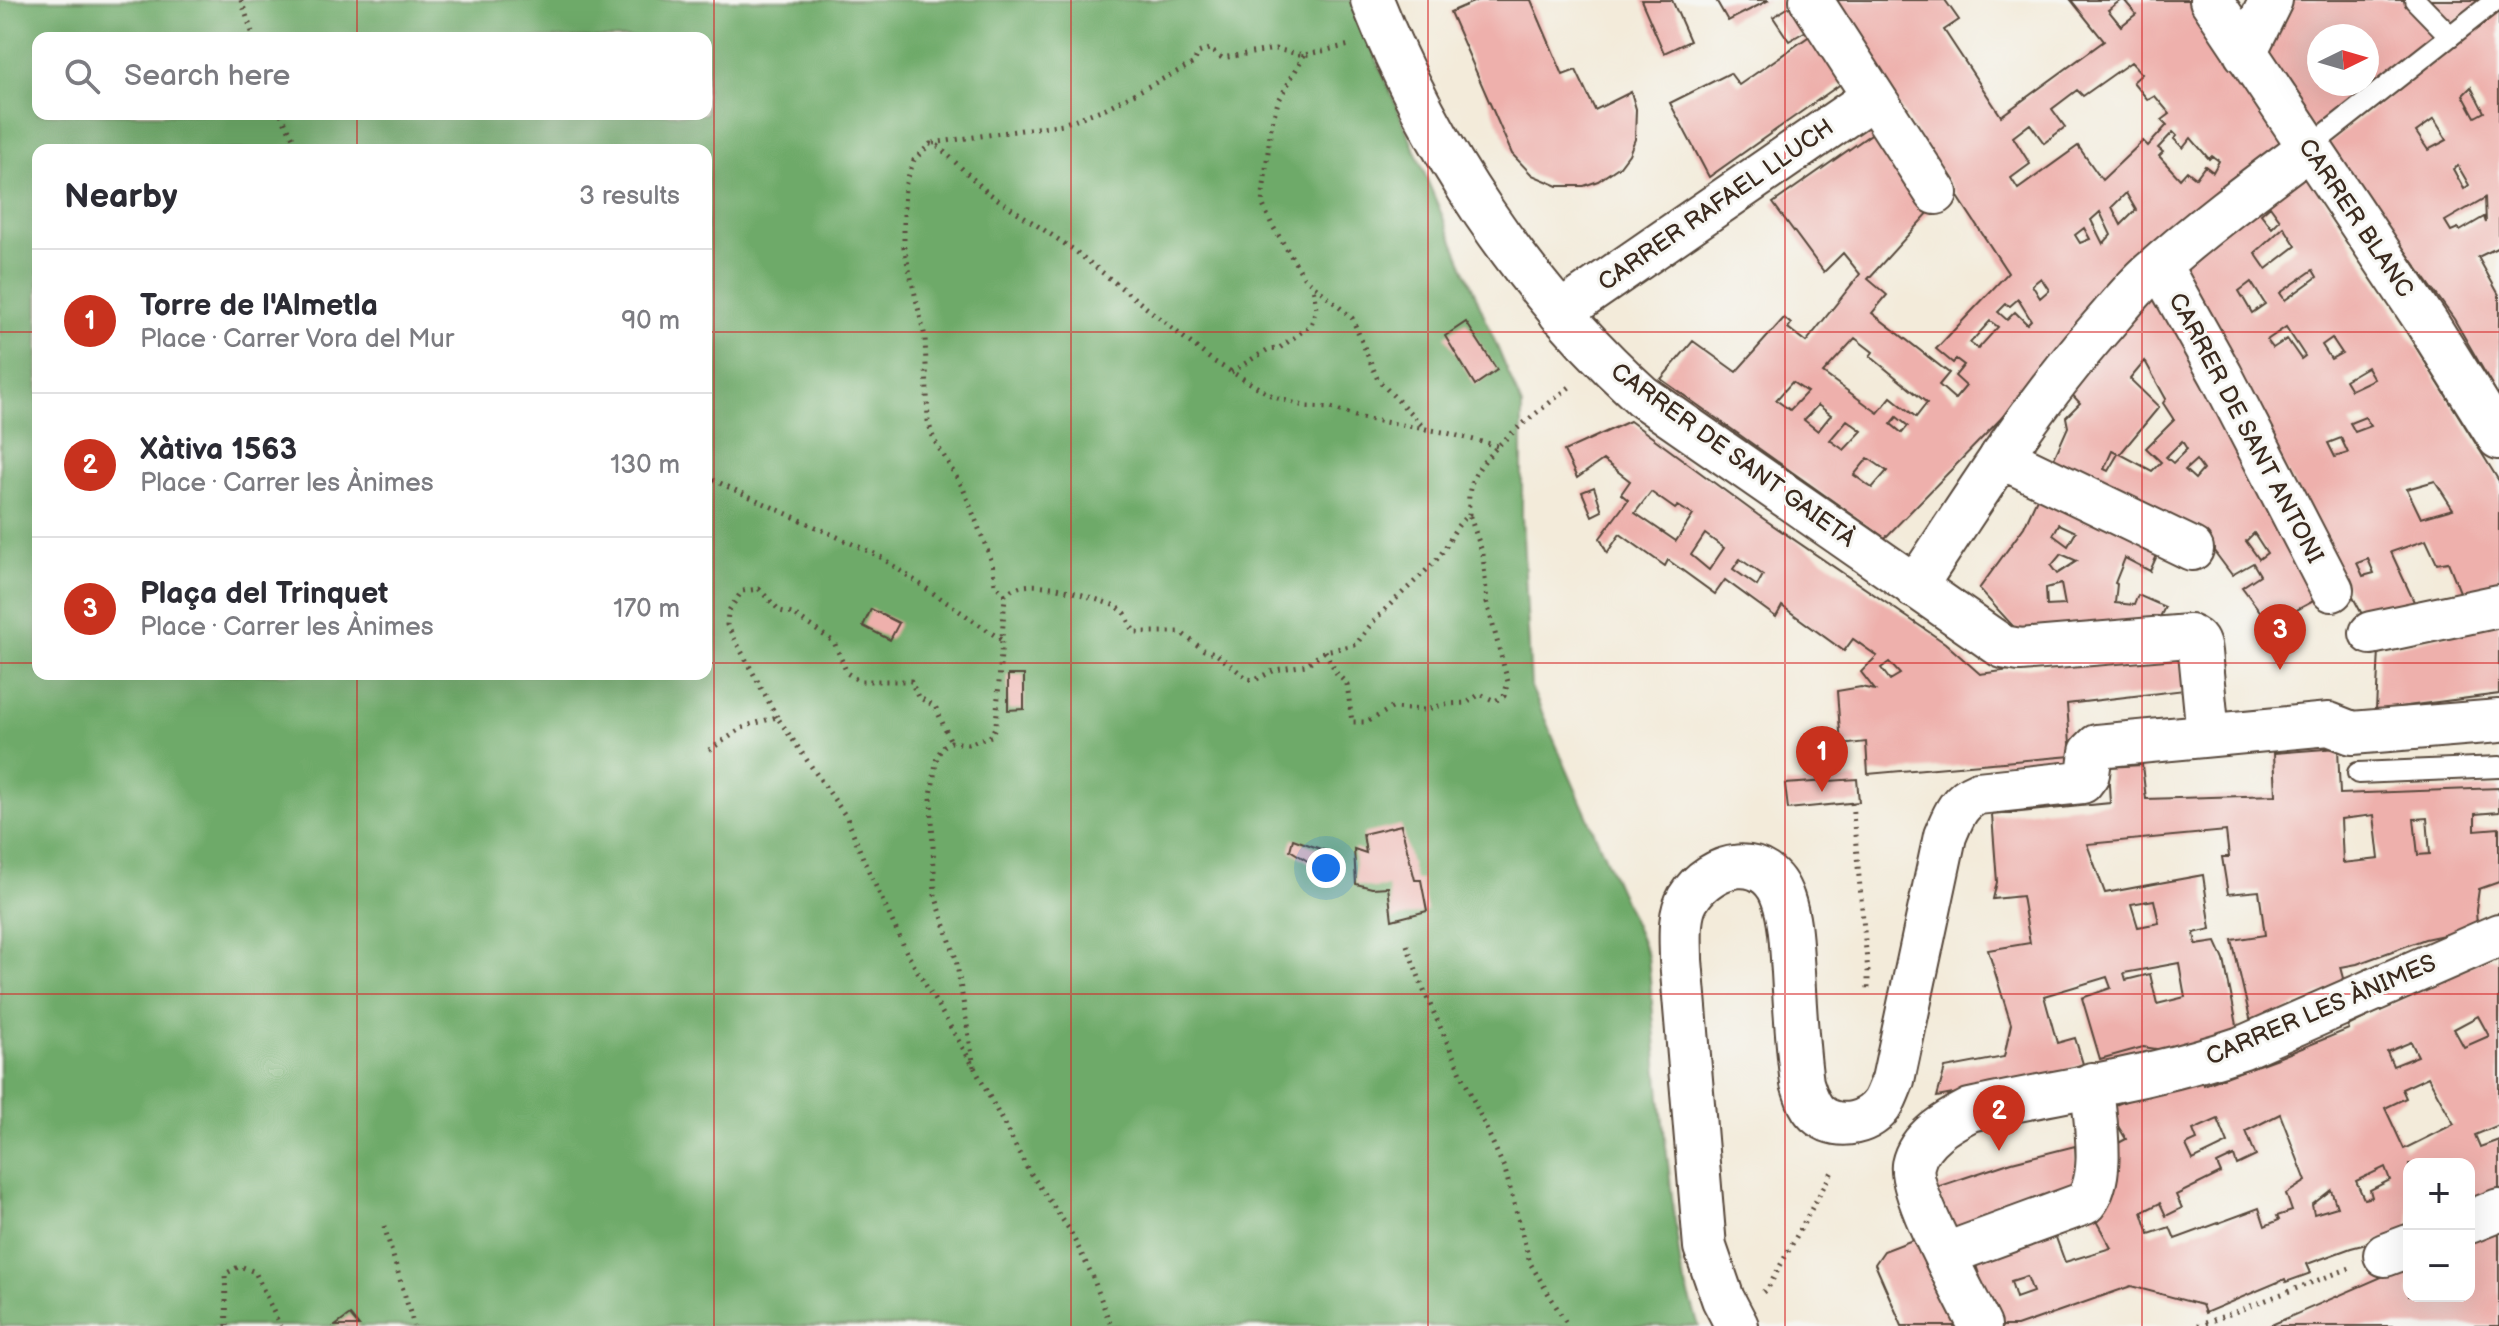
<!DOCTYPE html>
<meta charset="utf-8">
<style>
body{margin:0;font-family:"Balsamiq Sans",sans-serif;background:#f2f2f3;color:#2b2b33}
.controls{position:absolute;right:24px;bottom:24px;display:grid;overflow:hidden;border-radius:16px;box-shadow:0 8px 32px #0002}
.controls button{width:72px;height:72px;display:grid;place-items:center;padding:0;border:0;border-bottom:2px solid #e1e1e2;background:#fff;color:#2b2b33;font:40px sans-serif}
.compass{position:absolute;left:2307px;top:24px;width:72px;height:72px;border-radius:50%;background:#fff;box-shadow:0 8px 32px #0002;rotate:85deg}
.you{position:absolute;left:1326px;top:868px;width:28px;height:28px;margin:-20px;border:6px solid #fff;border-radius:50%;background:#1a73e8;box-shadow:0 0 0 12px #1a73e833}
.badge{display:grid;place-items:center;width:52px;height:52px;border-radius:50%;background:#c8321e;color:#fff;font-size:26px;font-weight:700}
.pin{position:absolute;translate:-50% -66px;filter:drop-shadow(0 2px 4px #0008)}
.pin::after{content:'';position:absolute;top:42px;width:28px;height:24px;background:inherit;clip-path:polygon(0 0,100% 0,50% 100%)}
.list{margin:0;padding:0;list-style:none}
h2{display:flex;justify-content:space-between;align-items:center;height:104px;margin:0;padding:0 32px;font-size:34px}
h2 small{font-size:26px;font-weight:400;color:#7c7c81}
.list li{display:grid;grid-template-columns:52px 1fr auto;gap:24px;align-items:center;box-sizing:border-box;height:144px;padding:0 32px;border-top:2px solid #e1e1e2}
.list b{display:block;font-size:30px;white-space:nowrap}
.list p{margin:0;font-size:26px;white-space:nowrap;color:#7c7c81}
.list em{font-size:26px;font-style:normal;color:#7c7c81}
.icon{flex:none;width:44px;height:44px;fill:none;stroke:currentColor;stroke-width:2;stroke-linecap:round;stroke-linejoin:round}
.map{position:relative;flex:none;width:2499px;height:1326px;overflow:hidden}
.search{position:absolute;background:#fff;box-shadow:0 8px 32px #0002;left:32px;top:32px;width:680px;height:88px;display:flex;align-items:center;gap:20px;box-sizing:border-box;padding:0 28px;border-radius:16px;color:#7c7c81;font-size:30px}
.panel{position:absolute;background:#fff;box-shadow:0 8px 32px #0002;left:32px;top:144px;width:680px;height:536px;border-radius:16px}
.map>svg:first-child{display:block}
.forest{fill:#6eaa69;stroke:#546a44;stroke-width:2;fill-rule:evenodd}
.building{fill:#eeb0ac;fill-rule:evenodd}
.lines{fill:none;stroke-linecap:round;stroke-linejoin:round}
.lane-casing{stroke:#57473a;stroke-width:24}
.street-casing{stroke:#57473a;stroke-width:46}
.path{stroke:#57473a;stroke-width:5;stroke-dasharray:2 6;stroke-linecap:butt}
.lane{stroke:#fff;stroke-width:20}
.street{stroke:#fff;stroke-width:42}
.grid{fill:none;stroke:#d62828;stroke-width:2;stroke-opacity:0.55}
.labels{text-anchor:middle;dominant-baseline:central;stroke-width:6;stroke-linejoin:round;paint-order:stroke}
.street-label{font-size:24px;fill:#3b2a1e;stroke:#f6f6f2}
</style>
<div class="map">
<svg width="2499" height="1326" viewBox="0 0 2499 1326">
<rect width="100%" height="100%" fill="#f6f6f2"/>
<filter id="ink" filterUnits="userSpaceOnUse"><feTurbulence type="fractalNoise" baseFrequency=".0125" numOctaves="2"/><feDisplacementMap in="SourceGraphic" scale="16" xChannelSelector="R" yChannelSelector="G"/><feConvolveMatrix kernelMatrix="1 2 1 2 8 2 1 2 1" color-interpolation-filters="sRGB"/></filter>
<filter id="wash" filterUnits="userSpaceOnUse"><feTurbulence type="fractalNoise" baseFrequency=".006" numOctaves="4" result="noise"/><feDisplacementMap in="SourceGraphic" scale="32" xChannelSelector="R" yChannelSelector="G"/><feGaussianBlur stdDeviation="1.8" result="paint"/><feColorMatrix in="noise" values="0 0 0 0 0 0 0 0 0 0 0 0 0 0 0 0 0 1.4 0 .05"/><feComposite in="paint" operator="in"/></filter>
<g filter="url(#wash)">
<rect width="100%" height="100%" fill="#f3ebda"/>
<path class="forest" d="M0 0H1352L1522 406V517L1531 687 1648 956 1660 1097 1681 1270 1699 1326H0ZM38 38H706V114H38ZM38 150H706V674H38Z"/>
<g id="blocks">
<g class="building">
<polygon points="1478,0 1531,0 1563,75 1576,70 1595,110 1631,92 1636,109 1635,139 1629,154 1620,166 1598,181 1584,186 1558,186 1532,175 1512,154 1450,12"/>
<polygon points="1641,0 1672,0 1690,41 1664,53"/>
<polygon points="1716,0 1769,0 1728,21"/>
<path d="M1829 0H1945L1959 20 1944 30 2001 116 2104 41 2071 0H2121L2108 10 2121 26 2136 14 2124 0H2188L2294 148 2050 368 1885 538 1661 379 1693 341 1736 372 1784 318 1791 324 1788 328 1806 342 1860 274 1843 253 1824 272 1773 203 1877 130 1931 210 1868 279 1887 295 1872 313 1949 373 1939 385 1955 399 1966 386 1955 376 1964 365 1956 359 1953 363 1936 349 2008 273ZM2131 62 2142 74 2133 82 2148 100 2155 96 2170 114 2162 120 2167 125 2148 146 2143 141 2102 180 2078 146 2018 189 2011 178 2030 164 2013 137 2030 124 2044 143 2065 127 2052 109 2077 90 2083 96ZM2173 132 2177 136 2174 139 2183 148 2191 138 2209 159 2212 156 2219 161 2213 172 2205 166 2196 178 2187 171 2180 179 2159 156 2163 152 2158 148ZM2126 193 2136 210 2121 225 2112 207ZM2100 212 2111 235 2103 244 2091 220ZM2084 228 2090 239 2080 243 2075 235ZM2041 278 2049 290 2040 298 2032 285ZM2018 299 2031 320 2027 324 2015 312 2007 320 1998 312 2006 304 2010 306ZM1990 321 1998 327 1978 349 1970 343ZM1855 338 1873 352 1870 356 1927 403 1916 417 1891 397 1878 413 1823 373ZM1792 382 1807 392 1790 410 1776 400ZM1818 405 1831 415 1818 431 1804 420ZM1897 417 1908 426 1902 433 1891 424ZM1847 420 1862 431 1844 450 1830 440ZM1868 458 1887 471 1872 488 1854 475Z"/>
<path d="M2288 0H2407L2440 35 2315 132 2263 60ZM2319 36H2367V84H2319Z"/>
<polygon points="2428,0 2484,0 2451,25"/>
<polygon points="1796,3 1811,28 1789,41 1773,17"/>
<path d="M2499 11V247L2478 257 2499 295V397L2454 319 2401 245 2325 146ZM2471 87 2484 112 2475 117 2463 95ZM2434 119 2447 140 2428 150 2416 132ZM2458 166 2469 185 2464 189 2453 169ZM2485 198 2486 223 2484 217 2460 231 2458 228 2451 231 2445 221Z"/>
<polygon points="1814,33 1845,81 1709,177 1670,103 1730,73 1739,85"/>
<path d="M2301 162 2499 481V590L2462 597 2448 562 2437 564 2426 540 2391 552 2416 606 2364 618 2175 261ZM2270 206 2280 220 2272 228 2261 214ZM2284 227 2296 246 2266 269 2255 253ZM2313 270 2317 277 2285 300 2280 293ZM2251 282 2265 304 2252 313 2239 291ZM2286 327 2305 356 2301 359 2287 339 2273 348 2267 340ZM2332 338 2342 353 2331 359 2322 345ZM2367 367 2374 379 2351 390 2345 380ZM2365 417 2371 426 2355 432 2350 423ZM2341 438 2348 453 2335 457 2328 443ZM2435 481 2453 509 2421 518 2407 489ZM2368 559 2374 573 2363 576 2357 563Z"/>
<path d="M2151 282 2321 597 2295 611 2278 604 2262 614 2242 587 2260 575 2253 563 2232 575 2211 547 2048 472 2068 427 2066 417 2080 403 2065 387ZM2145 361 2166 399 2163 403 2174 420 2146 448 2161 462 2152 471 2120 454 2159 407 2130 379ZM2182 441 2187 449 2173 463 2166 457ZM2112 451 2118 454 2108 471 2104 469ZM2196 460 2203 470 2195 479 2185 470ZM2254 533 2267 553 2259 559 2246 541Z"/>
<polygon points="1466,322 1497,370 1475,385 1445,336"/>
<path d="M1630 421 1758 515 1945 643 1980 674 2179 648 2185 690 2067 704 2071 756 1868 774 1866 742 1841 745 1837 691 1861 687 1875 690 1861 672 1877 656 1853 639 1844 651 1782 606 1776 617 1725 580 1715 594 1668 560 1665 566 1620 534 1607 553 1600 538 1628 500 1621 494 1630 481 1603 460 1577 478 1564 451ZM1651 492 1675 509 1678 506 1693 515 1676 541 1635 513ZM1705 534 1724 548 1709 570 1691 555ZM1740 559 1763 575 1757 586 1733 569ZM1889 662 1900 674 1890 680 1881 668Z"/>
<polygon points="1594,487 1602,511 1592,516 1582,492"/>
<path d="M2040 492 2163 542 2150 571 2125 558 2115 583 2117 584 2115 603 2134 605 2138 595 2165 607 2154 629 2022 636 1979 589 2024 527ZM2059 524 2076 532 2068 546 2053 535ZM2061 554 2077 561 2057 574 2051 566ZM2061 584 2065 605 2047 606 2046 588Z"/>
<polygon points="871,609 899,623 890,640 863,626"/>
<polygon points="2499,623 2499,694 2376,710 2379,650"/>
<polygon points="1008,675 1024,675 1024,709 1008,710"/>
<path d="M2338 748 2340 794 2499 788V812L2475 814V830L2499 828V882L2479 889 2476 910 2477 928 2425 939 2357 964 2341 967 2345 982 2252 1027 2232 940 2265 935 2259 891 2228 894 2222 857H2229L2226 831 2087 844 2105 893 2203 875 2211 929 2194 933 2196 945 2216 942 2224 960 2239 1035 2183 1053 2143 1047 2100 1059 2082 998 2111 988 2107 977 2044 996 2057 1043 2075 1038 2083 1064 2049 1076 1937 1097 1945 1068 2004 1057 2011 1024 1988 950 2030 943 2022 896 1993 899 1997 882 1992 815 2110 803 2108 767 2142 765 2146 799 2276 795 2274 753ZM2374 815 2379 859 2343 863 2341 819ZM2427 818 2430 854 2418 855 2414 819ZM2154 900 2159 923 2138 927 2131 904ZM2179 963 2185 997 2157 1004 2150 974 2126 980 2124 973Z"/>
<polygon points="1857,779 1859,802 1788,809 1785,784"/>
<polygon points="1401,825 1415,880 1421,880 1427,911 1392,920 1388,887 1372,888 1356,884 1354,849 1366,853 1363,834"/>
<polygon points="1293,839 1326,851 1322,870 1290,850"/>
<path d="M2488 957 2499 960V1125L2475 1135 2480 1147 2499 1140V1193L2469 1206V1164H2409V1233L2351 1248 2310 1263 2307 1264 2311 1273 2286 1282 2285 1279 2205 1313 2202 1305 2131 1286 2017 1326H1996L1972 1253 2051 1224 2065 1262 2111 1248 2090 1210 2113 1146 2126 1139 2107 1108 2184 1079 2201 1076 2204 1085 2280 1057 2349 1029 2348 1026ZM2478 1016 2489 1036 2464 1047 2454 1029ZM2411 1042 2418 1056 2393 1066 2387 1052ZM2428 1077 2454 1124 2404 1149 2385 1108 2406 1098 2402 1089ZM2280 1114 2306 1181 2286 1194 2292 1211 2277 1216 2279 1220 2265 1226 2259 1208 2175 1239 2170 1227 2149 1234 2142 1212 2160 1203 2166 1216 2182 1208 2176 1195 2221 1173 2217 1164 2234 1156 2237 1165 2256 1156 2246 1131ZM2218 1119 2228 1143 2193 1160 2186 1145 2197 1140 2193 1130ZM2385 1167 2390 1180 2370 1190 2372 1197 2364 1199 2356 1181ZM2331 1190 2337 1207 2314 1214 2312 1205ZM2027 1276 2033 1292 2016 1298 2011 1281Z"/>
<polygon points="2075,1146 2079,1197 1951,1239 1937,1187 2012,1162"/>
<polygon points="2499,1226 2499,1326 2269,1326 2409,1265 2409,1296 2469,1296 2469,1239"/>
<polygon points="1923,1236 1963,1326 1902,1326 1875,1264 1884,1251"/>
<polygon points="350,1315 359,1326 335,1326"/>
</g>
</g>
</g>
<g filter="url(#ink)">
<use href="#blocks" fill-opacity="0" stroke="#57473a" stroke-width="2"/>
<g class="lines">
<defs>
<g id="lane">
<polyline points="2415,0 2450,36"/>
<polyline points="2308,148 2496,0"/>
<polyline points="2358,773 2499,767"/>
</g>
<g id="street">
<path d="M1372 0C1431 149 1523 288 1642 396L2003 647 2020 650 2189 636C2197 639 2199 643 2200 652L2208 735"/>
<polyline points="1811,0 1936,193"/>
<polyline points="2211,0 2427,323 2499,438"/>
<polyline points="2245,53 2271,0"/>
<polyline points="2160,266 2221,375 2332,590"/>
<polyline points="1560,313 1873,97"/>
<polyline points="2001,457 2192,549"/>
<path d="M1915 587C1974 498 2031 406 2102 326 2117 309 2131 291 2147 276 2198 230 2253 189 2308 148"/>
<polyline points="2371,633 2499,606"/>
<polyline points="2469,1222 2499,1210"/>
<path d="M1946 1254 2085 1203C2107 1176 2094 1117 2092 1084"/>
<polyline points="2385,1255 2409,1246"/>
<path d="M1737 1326 1723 1299 1705 1247 1681 960C1681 941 1678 916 1688 899 1711 861 1767 850 1783 899 1791 922 1791 948 1793 972 1795 1009 1797 1046 1802 1083 1806 1095 1809 1108 1820 1116 1840 1131 1870 1123 1883 1103 1887 1096 1890 1087 1893 1080L1945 836C1953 817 1958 801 1978 793L2082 782 2088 774 2091 752 2097 746 2329 724 2352 733 2499 721"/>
<path d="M1980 1326C1966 1296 1908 1193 1913 1165 1919 1137 1949 1121 1970 1110 2060 1090 2154 1078 2241 1048L2499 935"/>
</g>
</defs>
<use href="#lane" class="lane-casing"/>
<use href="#street" class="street-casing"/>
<g class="path">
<polyline points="241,0 254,38"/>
<polyline points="1304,55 1278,102 1271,126 1262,203 1272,225 1304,277 1352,318 1378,380 1426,429"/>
<polyline points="281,114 299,150"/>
<polyline points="933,143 1063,124 1106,108 1194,63 1198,53 1209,49 1222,58 1275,49 1304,55 1350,45"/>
<polyline points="1231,372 1267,350 1278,349 1311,325 1316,309 1313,286"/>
<polyline points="706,482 711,479 879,556 1003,641"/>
<polyline points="1005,595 995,584 992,562 963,488 934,440 928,421 925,337 904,248 904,210 905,186 914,160 930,144 938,146 987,192 1074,250 1213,361 1274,397 1307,407 1331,408 1361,418 1443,432 1498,446"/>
<polyline points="1325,651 1337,674 1347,684 1352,722 1367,722 1392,708 1424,710 1447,704 1467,703 1480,694 1495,701 1504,696 1508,682 1487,603 1483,554 1469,514"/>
<polyline points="777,717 727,625 728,612 742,591 759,589 780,611 793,614 834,642 847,673 859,681 911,681 918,697 935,706 951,742"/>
<polyline points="709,750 746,726 777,717 847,818 865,863 908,955 974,1067 1027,1168 1069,1229 1092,1275 1111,1326"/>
<polyline points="1852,803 1868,972 1868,991"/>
<polyline points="1407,945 1424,991 1505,1170 1530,1263 1568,1326"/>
<path d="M974 1067 956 959 935 895 931 796 937 756 944 746 951 742 968 744 991 736 996 725 1005 595C1027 571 1090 598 1116 606L1125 613 1134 632H1180L1204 650 1215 653 1248 679 1255 680 1275 670 1306 665 1325 651 1356 645C1377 611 1410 589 1437 559 1452 541 1450 531 1469 514 1469 506 1468 497 1470 489 1476 453 1545 408 1572 385"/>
<polyline points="384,1226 414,1326"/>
<polyline points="1763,1292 1768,1288 1834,1168"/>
<polyline points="227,1326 225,1274 240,1266 255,1272 280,1326"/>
<polyline points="2198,1326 2350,1268"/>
</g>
<use href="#lane" class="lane"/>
<use href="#street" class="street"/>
</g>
</g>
<path class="grid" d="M357 0V38M714 0V1326M1071 0V1326M1428 0V1326M1785 0V1326M2142 0V1326M357 114V150M0 332H38M706 332H2499M0 663H38M706 663H2499M357 674V1326M0 994H2499"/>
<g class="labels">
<g class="street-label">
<text transform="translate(1716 205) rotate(-35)">CARRER RAFAEL LLUCH</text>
<text transform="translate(2356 218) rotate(56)">CARRER BLANC</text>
<text transform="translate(2246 428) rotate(62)">CARRER DE SANT ANTONI</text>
<text transform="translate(1733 455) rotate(36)">CARRER DE SANT GAIETÀ</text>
<text transform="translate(2321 1010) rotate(-23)">CARRER LES ÀNIMES</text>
</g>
</g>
</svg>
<div class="controls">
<button>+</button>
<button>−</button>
</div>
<svg class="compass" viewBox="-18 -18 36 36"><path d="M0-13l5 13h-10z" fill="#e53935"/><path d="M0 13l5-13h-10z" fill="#7c7c81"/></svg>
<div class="you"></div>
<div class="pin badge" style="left:1822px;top:792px">1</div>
<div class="pin badge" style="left:1999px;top:1151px">2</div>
<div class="pin badge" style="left:2280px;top:670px">3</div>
<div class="search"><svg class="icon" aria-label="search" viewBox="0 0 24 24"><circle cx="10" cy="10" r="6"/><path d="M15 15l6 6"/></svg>Search here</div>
<section class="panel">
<h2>Nearby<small>3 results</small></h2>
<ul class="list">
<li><span class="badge">1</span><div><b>Torre de l'Almetla</b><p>Place · Carrer Vora del Mur</p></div><em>90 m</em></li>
<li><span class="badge">2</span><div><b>Xàtiva 1563</b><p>Place · Carrer les Ànimes</p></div><em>130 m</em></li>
<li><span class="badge">3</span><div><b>Plaça del Trinquet</b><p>Place · Carrer les Ànimes</p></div><em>170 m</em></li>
</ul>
</section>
</div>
